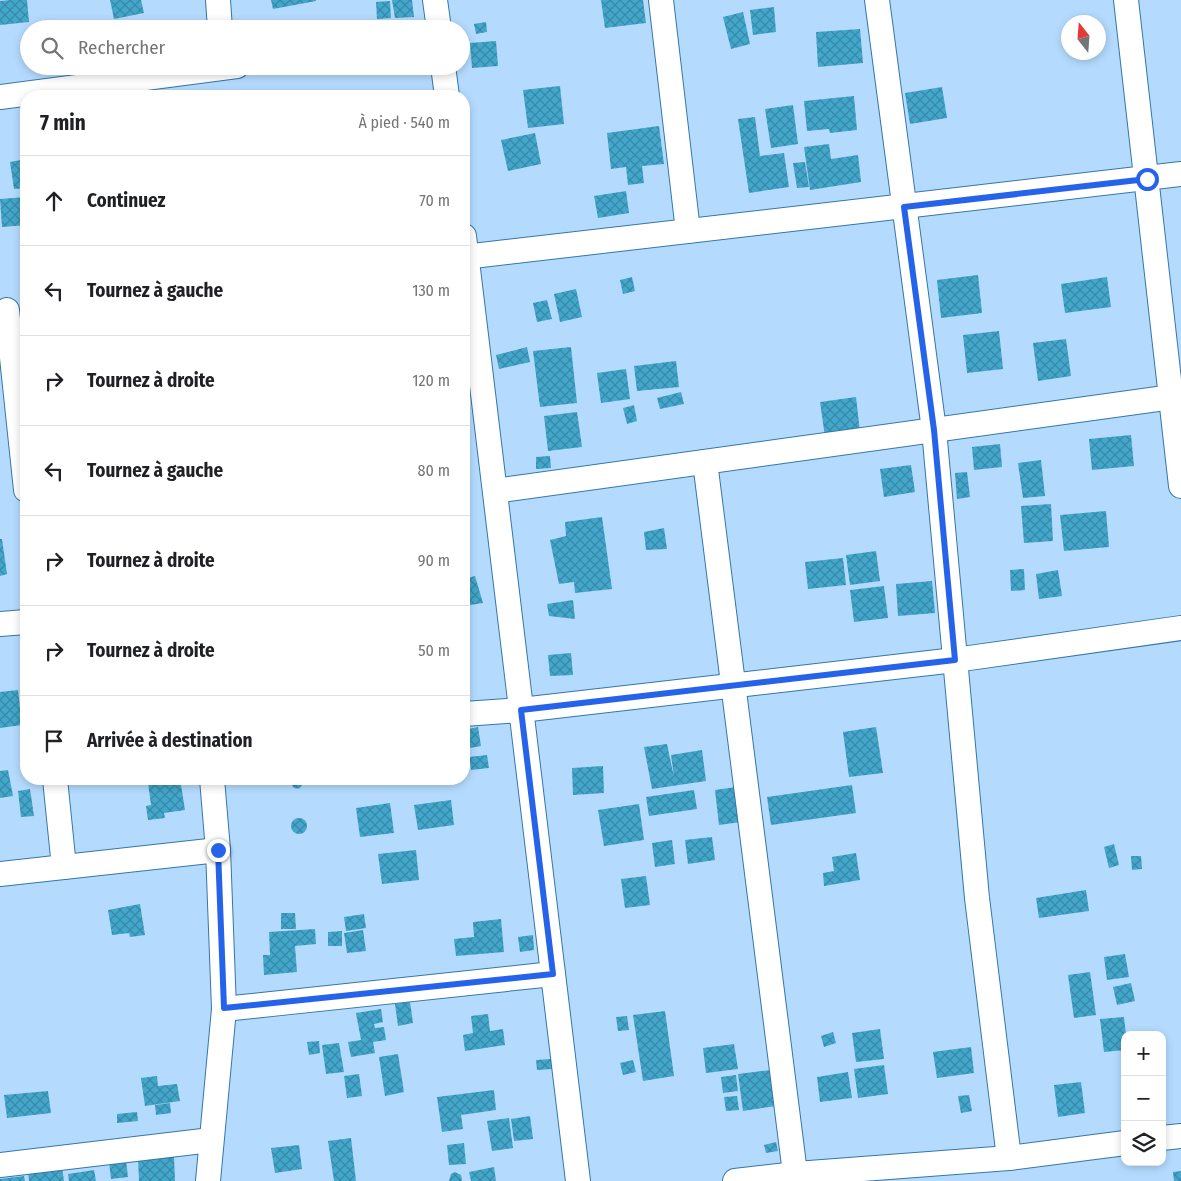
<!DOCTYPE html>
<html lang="fr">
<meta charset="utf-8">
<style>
body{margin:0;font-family:"Fira Sans Condensed",sans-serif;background:#f2f2f2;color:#202124}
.controls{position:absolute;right:15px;bottom:15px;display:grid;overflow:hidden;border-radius:10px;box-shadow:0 2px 8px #0003}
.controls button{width:45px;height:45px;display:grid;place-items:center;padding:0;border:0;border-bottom:1px solid #e0e0e0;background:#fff;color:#202124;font:25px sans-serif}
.compass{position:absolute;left:1061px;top:15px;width:45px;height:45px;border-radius:50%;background:#fff;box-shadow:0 2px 8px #0003;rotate:343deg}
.stop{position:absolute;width:15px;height:15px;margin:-11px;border:4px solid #2563eb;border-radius:50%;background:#fff}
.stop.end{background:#2563eb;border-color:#fff;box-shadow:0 1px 5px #0008}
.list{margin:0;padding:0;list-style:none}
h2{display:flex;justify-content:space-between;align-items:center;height:65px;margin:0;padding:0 20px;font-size:21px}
h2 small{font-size:16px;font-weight:400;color:#757577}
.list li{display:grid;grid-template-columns:32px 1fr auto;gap:15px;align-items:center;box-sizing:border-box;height:90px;padding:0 20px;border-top:1px solid #e0e0e0}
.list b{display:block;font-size:19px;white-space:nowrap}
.list em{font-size:16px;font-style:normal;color:#757577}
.icon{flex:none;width:28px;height:28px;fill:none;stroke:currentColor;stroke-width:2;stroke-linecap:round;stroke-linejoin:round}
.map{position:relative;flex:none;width:1181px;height:1181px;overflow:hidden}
.search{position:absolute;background:#fff;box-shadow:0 2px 8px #0003;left:20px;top:20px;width:450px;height:55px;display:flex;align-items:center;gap:12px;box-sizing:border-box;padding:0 18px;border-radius:28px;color:#757577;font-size:19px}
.panel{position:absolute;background:#fff;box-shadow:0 2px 8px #0003;left:20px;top:90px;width:450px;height:695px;border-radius:20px}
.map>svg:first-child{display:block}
.building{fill:url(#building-cross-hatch)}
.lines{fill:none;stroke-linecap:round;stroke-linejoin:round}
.minor-casing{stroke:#3476aa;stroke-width:26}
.minor{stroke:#fff;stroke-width:24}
.route{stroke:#2563eb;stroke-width:6}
</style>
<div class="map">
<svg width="1181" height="1181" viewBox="0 0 1181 1181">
<defs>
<pattern id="building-cross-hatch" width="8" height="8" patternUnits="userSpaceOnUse" patternTransform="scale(1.25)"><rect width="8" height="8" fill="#43a7cc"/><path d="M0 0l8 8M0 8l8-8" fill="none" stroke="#3889a8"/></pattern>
</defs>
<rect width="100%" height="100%" fill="#b4dbfe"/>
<g class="building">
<polygon points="10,0 27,0 29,22 0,25 0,1"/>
<polygon points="110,0 141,0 144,13 114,19"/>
<polygon points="271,0 316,0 316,1 273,9"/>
<polygon points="392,0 412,0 414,17 395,18"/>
<polygon points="601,0 643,0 646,23 605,28"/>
<polygon points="390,1 391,18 377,19 376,2"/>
<polygon points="774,7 776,32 753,35 750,10"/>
<polygon points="743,12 750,44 731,49 723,17"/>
<polygon points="486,22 487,32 476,34 474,24"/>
<polygon points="860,29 863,63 818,67 816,32"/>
<polygon points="496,41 498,66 472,68 470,43"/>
<polygon points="560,86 564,124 528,128 523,90"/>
<polygon points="942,87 947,118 910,124 905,93"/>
<polygon points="854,96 857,130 830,133 829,129 807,131 804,101"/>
<polygon points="793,105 798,144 771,148 765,109"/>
<polygon points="755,117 760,156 784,153 789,187 749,193 738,119"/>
<polygon points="659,126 664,164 642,166 644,183 628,185 626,167 611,169 607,133"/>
<polygon points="535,133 541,164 508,171 501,140"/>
<polygon points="829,144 831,159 858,155 861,182 810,190 804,147"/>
<polygon points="26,159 26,188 14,189 10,162"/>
<polygon points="805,162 809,187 797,188 793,163"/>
<polygon points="626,191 629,213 598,218 594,196"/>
<polygon points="26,197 26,225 2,227 0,199"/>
<polygon points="978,275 982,313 941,318 937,280"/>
<polygon points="632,277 635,291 623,294 620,280"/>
<polygon points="1107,277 1111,307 1065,313 1061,284"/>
<polygon points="576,289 582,317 560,322 554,294"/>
<polygon points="547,300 552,319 537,322 533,303"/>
<polygon points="999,331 1003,369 967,373 963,335"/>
<polygon points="1066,339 1071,376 1038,381 1033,343"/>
<polygon points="527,347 530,362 499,369 496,355"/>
<polygon points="571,347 577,403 540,407 533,351"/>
<polygon points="676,361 679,387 637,391 634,366"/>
<polygon points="626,369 630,399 601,403 597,373"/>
<polygon points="681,392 684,404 660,409 657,398"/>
<polygon points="856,397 860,432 825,437 820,402"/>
<polygon points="634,405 637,421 627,424 623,408"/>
<polygon points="577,412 582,447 548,451 544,416"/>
<polygon points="1131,435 1134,466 1092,470 1089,439"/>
<polygon points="1000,444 1002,467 974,470 972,447"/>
<polygon points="550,456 551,468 536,469 536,457"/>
<polygon points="1041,460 1045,496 1023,498 1018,463"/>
<polygon points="911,465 915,492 884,497 880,469"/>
<polygon points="967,472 970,497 957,499 955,473"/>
<polygon points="1051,504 1053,541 1024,543 1021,506"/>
<polygon points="1106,511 1109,547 1064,551 1060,515"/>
<polygon points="602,517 612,589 575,593 574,582 559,584 550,540 566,536 565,522"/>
<polygon points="664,528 667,549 646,550 644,532"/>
<polygon points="464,529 466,529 469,548 464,549"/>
<polygon points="0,539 2,539 7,574 0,576"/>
<polygon points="876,551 880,581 850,585 846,555"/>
<polygon points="843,558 846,585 808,589 805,562"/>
<polygon points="1024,569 1025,590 1011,591 1010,570"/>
<polygon points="1058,570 1062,596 1039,599 1036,574"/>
<polygon points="475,576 483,603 464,606 464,579"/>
<polygon points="932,581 935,613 898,616 896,584"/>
<polygon points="884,586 888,618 854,622 850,590"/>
<polygon points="573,600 575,619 549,616 547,604"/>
<polygon points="571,653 573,675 550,676 548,655"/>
<polygon points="18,690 22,725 0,728 0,692"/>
<polygon points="478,727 481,746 464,749 464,730"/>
<polygon points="876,727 883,773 849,777 843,732"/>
<polygon points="667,744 674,777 671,755 702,750 706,781 652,789 644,747"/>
<polygon points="487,755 489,768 471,770 469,757"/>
<polygon points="603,766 604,793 573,795 572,768"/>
<polygon points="8,770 13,796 0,798 0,771"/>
<circle cx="297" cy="783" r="5.5"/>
<polygon points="144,779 180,779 185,810 164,813 165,818 148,820 146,806 151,805 148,783 144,784"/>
<polygon points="852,785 856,813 771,825 767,797"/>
<polygon points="736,787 741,822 719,825 715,790"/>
<polygon points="30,789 34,816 21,817 18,791"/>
<polygon points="694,790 697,809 649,816 646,797"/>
<polygon points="451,800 454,825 418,830 414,805"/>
<polygon points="390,803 394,833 360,837 356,808"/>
<polygon points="639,804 644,840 604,846 598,810"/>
<circle cx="299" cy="826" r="8"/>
<polygon points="712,837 715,860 688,864 685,840"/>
<polygon points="672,840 675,864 655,867 652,843"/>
<polygon points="1114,844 1119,865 1109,868 1104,847"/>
<polygon points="416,850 419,880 382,884 378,854"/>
<polygon points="856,853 860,880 824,886 823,873 834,871 832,857"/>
<polygon points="1131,856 1141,856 1142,869 1132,870"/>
<polygon points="646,876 650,905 625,908 621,879"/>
<polygon points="1086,890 1089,911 1039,918 1036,898"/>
<polygon points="140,904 145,935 130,937 129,933 112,935 108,910"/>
<polygon points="281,913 295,913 296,929 281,929"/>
<polygon points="364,914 366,928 346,931 344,917"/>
<polygon points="501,919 504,952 456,956 454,939 474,937 473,922"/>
<polygon points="315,929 316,944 295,946 297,972 264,975 263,955 270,955 269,932"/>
<polygon points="363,930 366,951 347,953 344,933"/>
<polygon points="342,931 342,946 328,946 328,932"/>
<polygon points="533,935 534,950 520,952 518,937"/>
<polygon points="1125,954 1129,977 1107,980 1104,957"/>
<polygon points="1090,972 1096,1015 1074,1018 1068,975"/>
<polygon points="1131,983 1135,1001 1117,1005 1113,987"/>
<polygon points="410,1002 413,1023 398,1026 395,1004"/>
<polygon points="381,1009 383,1022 374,1024 375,1028 384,1027 386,1040 373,1042 375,1053 351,1057 348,1042 361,1040 356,1013"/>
<polygon points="665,1011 674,1076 643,1081 633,1015"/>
<polygon points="488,1014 490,1031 503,1029 505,1045 465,1051 463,1035 473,1033 471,1016"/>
<polygon points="627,1016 629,1030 618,1031 616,1017"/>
<polygon points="1124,1017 1126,1035 1125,1050 1104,1052 1100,1019"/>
<polygon points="880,1029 884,1059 856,1062 852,1033"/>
<polygon points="833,1032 836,1043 824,1047 821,1036"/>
<polygon points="319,1041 320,1053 309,1055 307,1042"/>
<polygon points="339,1043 344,1072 326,1074 322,1045"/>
<polygon points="734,1044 738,1069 706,1073 703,1048"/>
<polygon points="971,1047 974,1073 937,1078 933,1052"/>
<polygon points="398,1054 404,1092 385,1096 379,1057"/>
<polygon points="551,1059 552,1069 537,1070 536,1060"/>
<polygon points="633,1060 636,1072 623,1075 620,1063"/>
<polygon points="884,1065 888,1094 858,1098 854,1069"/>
<polygon points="771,1070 776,1106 743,1111 738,1074"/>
<polygon points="848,1072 852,1098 820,1102 817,1077"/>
<polygon points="359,1074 362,1096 347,1098 344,1076"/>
<polygon points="736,1075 738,1091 723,1093 721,1077"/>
<polygon points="157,1076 158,1086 177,1084 180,1101 145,1106 141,1078"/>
<polygon points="1081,1082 1085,1113 1058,1117 1054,1085"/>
<polygon points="494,1090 496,1110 461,1115 463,1129 442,1132 437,1097"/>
<polygon points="48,1091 51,1113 7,1118 4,1095"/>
<polygon points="969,1095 972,1111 961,1113 958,1096"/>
<polygon points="737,1096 739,1110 726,1111 724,1097"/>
<polygon points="170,1103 171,1113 156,1115 155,1105"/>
<polygon points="137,1112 138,1121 117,1123 117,1114"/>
<polygon points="530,1116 533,1139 514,1141 511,1119"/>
<polygon points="509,1118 513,1148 492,1151 487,1121"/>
<polygon points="351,1138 356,1181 334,1181 328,1141"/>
<polygon points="776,1142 778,1151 766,1153 764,1145"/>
<polygon points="464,1143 466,1164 449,1165 447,1145"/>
<polygon points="299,1145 302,1169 275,1173 271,1148"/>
<polygon points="174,1156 175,1181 139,1181 138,1158"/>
<polygon points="126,1160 128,1177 111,1179 109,1162"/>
<polygon points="494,1167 496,1181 471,1181 469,1172"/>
<polygon points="62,1168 64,1181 29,1181 28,1172"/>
<polygon points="94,1170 96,1181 69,1181 68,1174"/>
<polygon points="1181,1171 1181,1181 1174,1181 1173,1172"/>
<polygon points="455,1172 461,1175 462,1181 449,1181 451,1174"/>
<polygon points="24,1176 25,1181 0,1181 0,1179"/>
</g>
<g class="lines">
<defs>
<g id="minor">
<polyline points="218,0 220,29"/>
<polyline points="435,0 439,29"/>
<polyline points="661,0 688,231"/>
<polyline points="877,0 934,430 977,898 1009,1158"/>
<polyline points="1126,0 1181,486"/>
<polyline points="443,66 447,96"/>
<polyline points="0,97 237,66"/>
<polyline points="464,236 578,1181"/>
<polyline points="464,257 1181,174"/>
<polyline points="7,310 26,490"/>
<polyline points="705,462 796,1181"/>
<polyline points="495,491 1172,397"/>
<polyline points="0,624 26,622"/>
<polyline points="464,714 521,710 955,660 1181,628"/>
<polyline points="55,779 64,867"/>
<polyline points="0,874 218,850"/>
<polyline points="224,1009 553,974"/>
<polyline points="1162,1138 1181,1136"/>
<polyline points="0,1165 211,1140"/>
<polyline points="208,1181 224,1009 218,850 212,779"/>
<polyline points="735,1181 796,1174 1009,1158 1125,1143"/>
</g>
</defs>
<use href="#minor" class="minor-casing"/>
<use href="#minor" class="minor"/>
</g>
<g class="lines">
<polyline class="route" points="218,850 224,1008 553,974 521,710 955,660 934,430 904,207 1147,179"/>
</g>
</svg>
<div class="controls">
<button>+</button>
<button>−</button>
<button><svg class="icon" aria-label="layers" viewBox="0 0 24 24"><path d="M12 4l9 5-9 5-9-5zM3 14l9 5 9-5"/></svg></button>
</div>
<svg class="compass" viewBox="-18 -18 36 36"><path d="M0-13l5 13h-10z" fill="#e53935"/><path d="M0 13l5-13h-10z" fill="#757577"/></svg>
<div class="stop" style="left:1147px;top:179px"></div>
<div class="stop end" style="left:218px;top:850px"></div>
<div class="search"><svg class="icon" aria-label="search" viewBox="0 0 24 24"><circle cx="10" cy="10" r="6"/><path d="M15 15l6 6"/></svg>Rechercher</div>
<section class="panel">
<h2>7 min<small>À pied · 540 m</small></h2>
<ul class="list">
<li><svg class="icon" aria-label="ahead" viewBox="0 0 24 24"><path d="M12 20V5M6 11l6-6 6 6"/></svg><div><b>Continuez</b></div><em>70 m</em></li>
<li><svg class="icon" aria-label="left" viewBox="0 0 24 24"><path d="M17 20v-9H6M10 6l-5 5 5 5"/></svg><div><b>Tournez à gauche</b></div><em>130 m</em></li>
<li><svg class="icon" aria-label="right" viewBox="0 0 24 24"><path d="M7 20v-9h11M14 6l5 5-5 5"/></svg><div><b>Tournez à droite</b></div><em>120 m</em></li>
<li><svg class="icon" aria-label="left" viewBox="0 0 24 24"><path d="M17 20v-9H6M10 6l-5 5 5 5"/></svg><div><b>Tournez à gauche</b></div><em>80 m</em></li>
<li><svg class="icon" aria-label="right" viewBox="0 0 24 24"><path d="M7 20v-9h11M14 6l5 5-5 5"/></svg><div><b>Tournez à droite</b></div><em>90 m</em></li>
<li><svg class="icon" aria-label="right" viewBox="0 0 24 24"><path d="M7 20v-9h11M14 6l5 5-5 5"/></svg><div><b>Tournez à droite</b></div><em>50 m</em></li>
<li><svg class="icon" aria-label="arrive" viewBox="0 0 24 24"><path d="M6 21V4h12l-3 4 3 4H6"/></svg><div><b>Arrivée à destination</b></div></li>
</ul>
</section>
</div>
